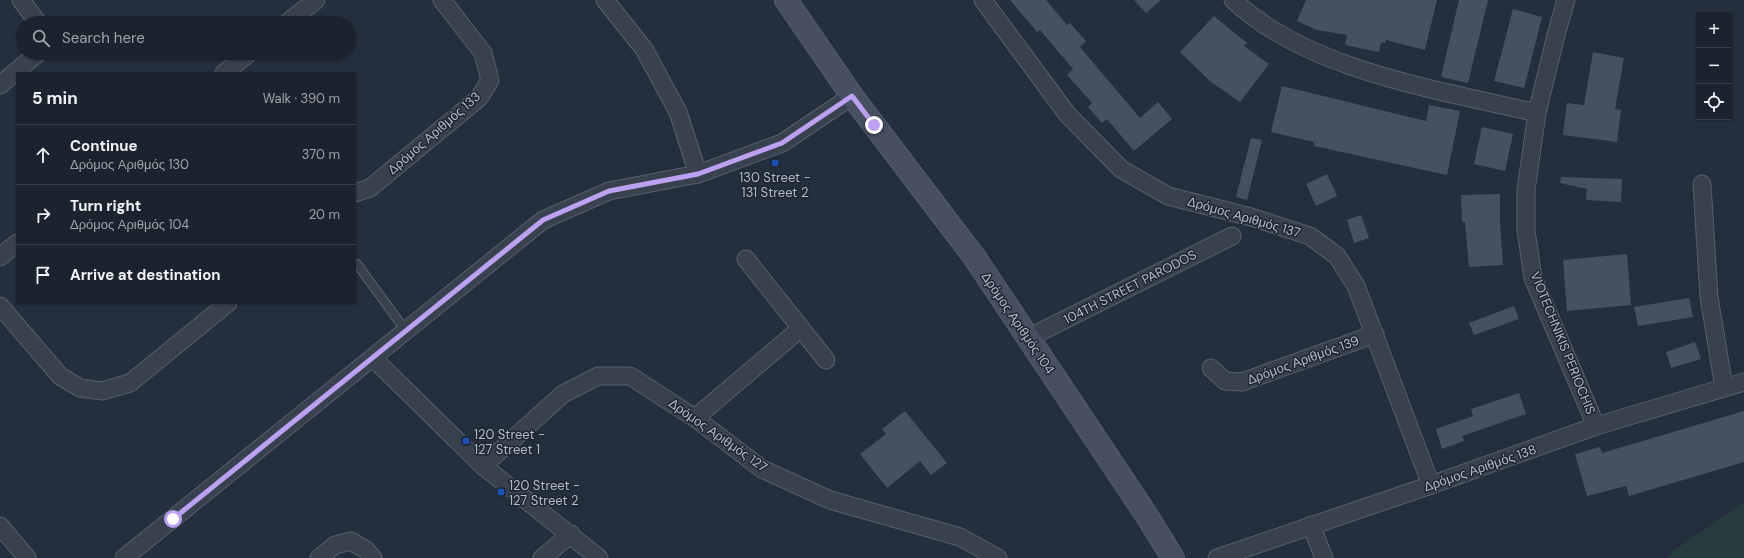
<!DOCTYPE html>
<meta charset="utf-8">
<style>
body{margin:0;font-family:"DM Sans",sans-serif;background:#282f3a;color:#f1f3f6}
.controls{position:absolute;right:12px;top:12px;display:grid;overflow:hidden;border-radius:0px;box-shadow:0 1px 3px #0004}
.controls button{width:36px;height:36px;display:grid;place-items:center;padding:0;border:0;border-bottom:1px solid #39404a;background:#1b232e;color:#f1f3f6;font:20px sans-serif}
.stop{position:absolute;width:12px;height:12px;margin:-9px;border:3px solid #bca0f2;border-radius:50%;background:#fff}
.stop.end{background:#bca0f2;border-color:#fff;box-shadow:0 1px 4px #0008}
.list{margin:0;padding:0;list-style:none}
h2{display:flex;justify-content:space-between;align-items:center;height:52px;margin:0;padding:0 16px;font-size:17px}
h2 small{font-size:13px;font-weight:400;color:#a0a4aa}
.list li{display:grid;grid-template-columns:26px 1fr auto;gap:12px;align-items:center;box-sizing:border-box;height:60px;padding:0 16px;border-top:1px solid #39404a}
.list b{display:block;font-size:15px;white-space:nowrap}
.list p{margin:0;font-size:13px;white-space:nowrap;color:#a0a4aa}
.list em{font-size:13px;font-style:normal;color:#a0a4aa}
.icon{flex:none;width:22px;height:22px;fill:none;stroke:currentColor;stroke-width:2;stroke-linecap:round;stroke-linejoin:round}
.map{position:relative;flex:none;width:1744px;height:558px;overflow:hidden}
.search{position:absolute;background:#1b232e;box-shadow:0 1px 3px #0004;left:16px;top:16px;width:340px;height:44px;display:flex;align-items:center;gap:10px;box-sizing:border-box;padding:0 14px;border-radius:22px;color:#a0a4aa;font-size:15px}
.panel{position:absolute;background:#1b232e;box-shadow:0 1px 3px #0004;left:16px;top:72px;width:340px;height:232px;border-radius:0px}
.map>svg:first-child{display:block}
.green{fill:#263c3f}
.building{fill:#455162}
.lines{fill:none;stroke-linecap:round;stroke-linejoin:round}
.lane-casing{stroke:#565f6c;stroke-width:10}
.street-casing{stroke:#565f6c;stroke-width:19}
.secondary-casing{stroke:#565f6c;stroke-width:24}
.lane{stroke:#38414e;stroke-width:8}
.street{stroke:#38414e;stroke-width:17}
.secondary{stroke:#465061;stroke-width:22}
.route{stroke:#bca0f2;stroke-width:5}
.transit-dot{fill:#1a4fb4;stroke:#1d2633;stroke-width:1.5}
.labels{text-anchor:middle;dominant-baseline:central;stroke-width:3;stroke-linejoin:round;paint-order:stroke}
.street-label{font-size:13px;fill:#b4bcc9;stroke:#1d2633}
.poi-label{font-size:13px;fill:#b4bcc9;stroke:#1d2633;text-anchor:start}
</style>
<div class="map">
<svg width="1744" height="558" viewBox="0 0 1744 558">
<rect width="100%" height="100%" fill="#242f3e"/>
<polygon class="green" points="1744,503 1744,558 1667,558 1673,551"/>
<g class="building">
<polygon points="1010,0 1046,0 1067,25 1070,23 1086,41 1080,47 1140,118 1158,102 1172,119 1134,151 1107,119 1102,123 1088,107 1092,103 1067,75 1073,69 1040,30 1037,32"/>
<polygon points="1134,0 1161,0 1146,13"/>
<polygon points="1306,0 1437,0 1425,50 1386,40 1385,43 1381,42 1379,52 1345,45 1347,35 1317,30 1297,21"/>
<polygon points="1459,0 1488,0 1468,83 1441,77"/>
<polygon points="1513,9 1542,17 1524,88 1494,81"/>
<polygon points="1214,16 1247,43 1244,46 1269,64 1240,102 1211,82 1180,52"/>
<polygon points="1593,52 1624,58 1615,109 1621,110 1617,142 1563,135 1567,103 1584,105"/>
<polygon points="1282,86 1426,121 1429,105 1460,111 1447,175 1314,146 1314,142 1271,132"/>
<polygon points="1482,127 1513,134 1505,171 1474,164"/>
<polygon points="1251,138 1262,140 1247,200 1236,197"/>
<polygon points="1327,174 1337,196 1316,206 1306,184"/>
<polygon points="1561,177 1622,179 1621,202 1586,200 1587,189 1560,183"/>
<polygon points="1500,194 1500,222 1503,265 1469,267 1465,222 1462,222 1461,195"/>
<polygon points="1361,215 1369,238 1354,243 1347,220"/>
<polygon points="1627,254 1631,305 1567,311 1563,260"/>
<polygon points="1689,298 1693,317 1638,326 1634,307"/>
<polygon points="1514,306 1519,319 1474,335 1469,323"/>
<polygon points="1695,342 1701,359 1671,368 1666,352"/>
<polygon points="1519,393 1526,414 1462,436 1464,441 1442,449 1436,429 1473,416 1471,409"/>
<polygon points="905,411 947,463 931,475 920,461 887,488 860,454 886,434 882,429"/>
<polygon points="1744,411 1744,462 1629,496 1626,486 1587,496 1575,454 1600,447 1602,453"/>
</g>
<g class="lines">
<defs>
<polyline id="lane" points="357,264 406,331"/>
<g id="street">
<polyline points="21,0 38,23"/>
<polyline points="605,0 644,49 678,112 698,174"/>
<polyline points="983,0 1067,114 1121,169 1168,196 1251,217 1310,236 1337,256 1356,286 1431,485"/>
<path d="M1233 0C1309 71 1439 90 1537 113"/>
<polyline points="1566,0 1556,35 1537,113 1526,190 1526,230 1533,278 1596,426"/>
<polyline points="287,23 316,0"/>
<polyline points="224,73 249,53"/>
<polyline points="0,85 38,53"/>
<polyline points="1702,184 1709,297 1724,388"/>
<polyline points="355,193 370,188 479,98 490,80 483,53 442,0"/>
<polyline points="0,257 17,243"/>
<polyline points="746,259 826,360"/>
<polyline points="0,306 60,376 80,388 102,391 130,383 228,303"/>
<polyline points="1028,338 1232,236"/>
<polyline points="373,358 483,466 599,558"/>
<polyline points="1211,368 1225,381 1242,382 1375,334"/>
<polyline points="695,418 800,329"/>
<polyline points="483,466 563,394 598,376 630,376 695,418 762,469 830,500 960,537 998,558"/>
<polyline points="1311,525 1324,558"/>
<polyline points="0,526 27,558"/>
<polyline points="124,558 543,220 609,191 698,174 782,143 852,96"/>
<polyline points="319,558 335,545 351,541 366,550 373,558"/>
<polyline points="542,558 571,534"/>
<polyline points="1217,558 1431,485 1596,426 1744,382"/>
</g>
<polyline id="secondary" points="786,0 852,96 975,258 1145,513 1173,558"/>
</defs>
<use href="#lane" class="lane-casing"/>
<use href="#street" class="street-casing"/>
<use href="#secondary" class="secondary-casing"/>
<use href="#lane" class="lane"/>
<use href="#street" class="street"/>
<use href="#secondary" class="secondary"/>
</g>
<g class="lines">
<polyline class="route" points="173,519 543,220 609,191 698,174 782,143 852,96 874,125"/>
</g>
<g class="transit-dot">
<rect x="771" y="159" width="8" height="8" rx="2"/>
<rect x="462" y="437" width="8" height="8" rx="2"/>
<rect x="497" y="488" width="8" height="8" rx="2"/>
</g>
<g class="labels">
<g class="street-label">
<text transform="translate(434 133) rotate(-41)">Δρόμος Αριθμός 133</text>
<text transform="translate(1244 217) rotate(16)">Δρόμος Αριθμός 137</text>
<text transform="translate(1130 287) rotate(-27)">104TH STREET PARODOS</text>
<text transform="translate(1018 323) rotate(56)">Δρόμος Αριθμός 104</text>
<text transform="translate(1563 343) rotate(68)">VIOTECHNIKIS PERIOCHIS</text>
<text transform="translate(1303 360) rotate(-20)">Δρόμος Αριθμός 139</text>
<text transform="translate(718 435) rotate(35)">Δρόμος Αριθμός 127</text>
<text transform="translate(1480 468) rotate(-19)">Δρόμος Αριθμός 138</text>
</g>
<g class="poi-label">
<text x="775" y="177" text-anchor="middle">130 Street -<tspan x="775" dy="15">131 Street 2</tspan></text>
<text x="474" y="434">120 Street -<tspan x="474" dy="15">127 Street 1</tspan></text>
<text x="509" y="485">120 Street -<tspan x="509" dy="15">127 Street 2</tspan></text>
</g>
</g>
</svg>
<div class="controls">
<button>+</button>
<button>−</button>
<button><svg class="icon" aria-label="locate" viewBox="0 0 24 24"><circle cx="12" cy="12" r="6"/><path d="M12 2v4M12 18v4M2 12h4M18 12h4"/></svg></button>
</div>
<div class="stop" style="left:173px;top:519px"></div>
<div class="stop end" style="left:874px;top:125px"></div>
<div class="search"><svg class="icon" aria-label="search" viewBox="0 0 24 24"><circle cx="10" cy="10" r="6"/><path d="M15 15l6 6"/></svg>Search here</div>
<section class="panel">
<h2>5 min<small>Walk · 390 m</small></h2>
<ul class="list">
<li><svg class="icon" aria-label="ahead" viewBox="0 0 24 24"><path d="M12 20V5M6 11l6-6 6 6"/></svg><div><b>Continue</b><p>Δρόμος Αριθμός 130</p></div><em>370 m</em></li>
<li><svg class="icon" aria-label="right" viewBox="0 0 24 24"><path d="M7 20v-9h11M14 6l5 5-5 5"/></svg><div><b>Turn right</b><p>Δρόμος Αριθμός 104</p></div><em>20 m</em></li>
<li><svg class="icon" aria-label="arrive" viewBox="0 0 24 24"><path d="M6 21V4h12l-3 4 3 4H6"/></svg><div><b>Arrive at destination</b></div></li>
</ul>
</section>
</div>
